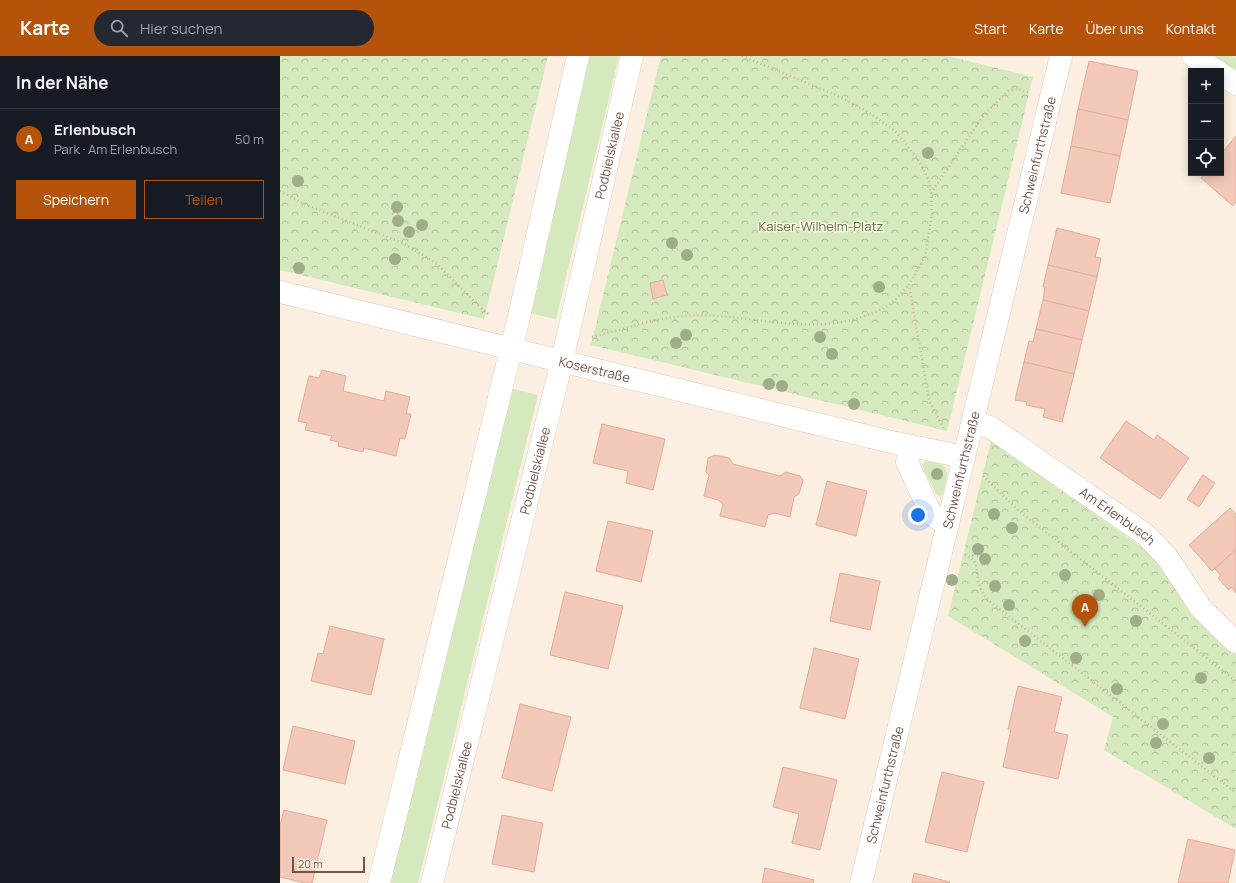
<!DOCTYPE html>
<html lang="de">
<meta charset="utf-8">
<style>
body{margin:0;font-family:Manrope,sans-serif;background:#242831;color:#f1f3f6}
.controls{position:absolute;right:12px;top:12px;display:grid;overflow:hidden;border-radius:0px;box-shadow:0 2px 10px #0003}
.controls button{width:36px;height:36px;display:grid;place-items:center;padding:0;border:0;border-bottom:1px solid #363941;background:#171b24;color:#f1f3f6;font:20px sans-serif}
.scale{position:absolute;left:12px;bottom:10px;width:73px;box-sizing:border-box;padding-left:4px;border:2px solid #735248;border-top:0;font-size:11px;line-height:14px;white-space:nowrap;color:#735248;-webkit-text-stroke:3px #fff3e6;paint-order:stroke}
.you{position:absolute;left:638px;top:459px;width:14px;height:14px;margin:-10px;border:3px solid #fff;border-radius:50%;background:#1a73e8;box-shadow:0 0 0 6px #1a73e833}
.badge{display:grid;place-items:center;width:26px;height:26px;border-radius:50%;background:#b45309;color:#fff;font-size:13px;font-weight:700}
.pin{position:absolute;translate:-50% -33px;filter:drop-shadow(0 1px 2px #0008)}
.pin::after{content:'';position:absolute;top:21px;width:14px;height:12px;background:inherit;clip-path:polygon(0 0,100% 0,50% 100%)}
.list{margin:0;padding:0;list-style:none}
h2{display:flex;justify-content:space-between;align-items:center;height:52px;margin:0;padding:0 16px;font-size:17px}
h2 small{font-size:13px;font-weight:400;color:#9ea1a6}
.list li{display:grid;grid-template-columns:26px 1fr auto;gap:12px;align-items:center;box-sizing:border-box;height:60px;padding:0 16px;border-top:1px solid #363941}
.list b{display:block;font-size:15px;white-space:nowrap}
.list p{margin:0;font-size:13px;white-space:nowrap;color:#9ea1a6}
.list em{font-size:13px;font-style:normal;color:#9ea1a6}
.actions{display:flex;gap:8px;padding:12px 16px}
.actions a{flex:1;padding:9px 0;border:1px solid #b45309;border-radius:0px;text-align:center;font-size:14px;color:#b45309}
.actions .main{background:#b45309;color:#fff}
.icon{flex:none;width:22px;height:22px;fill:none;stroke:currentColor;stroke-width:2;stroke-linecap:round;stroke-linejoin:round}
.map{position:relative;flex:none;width:956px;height:827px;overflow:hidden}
header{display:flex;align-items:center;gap:24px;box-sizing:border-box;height:56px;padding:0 20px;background:#b45309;color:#fff}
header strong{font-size:19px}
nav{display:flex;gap:22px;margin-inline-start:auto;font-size:14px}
.search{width:280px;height:36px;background:#242831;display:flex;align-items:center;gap:10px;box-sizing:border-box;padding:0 14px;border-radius:22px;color:#9ea1a6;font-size:15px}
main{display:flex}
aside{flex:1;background:#171b24}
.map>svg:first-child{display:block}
.grass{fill:#d5e9bf}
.park{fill:url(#park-crowns)}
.building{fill:#f2c8b8;stroke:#e4ad98}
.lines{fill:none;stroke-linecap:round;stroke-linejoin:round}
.street-casing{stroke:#e2cbbf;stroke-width:23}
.secondary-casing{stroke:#e7cbbc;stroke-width:23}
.path{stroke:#d6ac9b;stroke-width:2.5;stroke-dasharray:1 3;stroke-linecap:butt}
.street{stroke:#fff;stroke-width:22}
.secondary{stroke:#fff;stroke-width:22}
.tree{fill:#a1ad88}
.labels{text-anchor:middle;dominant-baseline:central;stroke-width:3;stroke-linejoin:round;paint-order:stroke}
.street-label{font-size:13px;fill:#735248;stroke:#fff3e6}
.park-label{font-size:13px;fill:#577840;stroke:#fff3e6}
</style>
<header>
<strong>Karte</strong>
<div class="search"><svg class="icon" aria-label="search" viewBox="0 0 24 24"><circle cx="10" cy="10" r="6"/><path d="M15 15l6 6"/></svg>Hier suchen</div>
<nav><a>Start</a><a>Karte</a><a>Über uns</a><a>Kontakt</a></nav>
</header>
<main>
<aside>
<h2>In der Nähe<small></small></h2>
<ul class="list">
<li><span class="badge">A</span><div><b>Erlenbusch</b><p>Park · Am Erlenbusch</p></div><em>50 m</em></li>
</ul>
<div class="actions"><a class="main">Speichern</a><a>Teilen</a></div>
</aside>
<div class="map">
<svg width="956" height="827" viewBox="0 0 956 827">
<defs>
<pattern id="park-crowns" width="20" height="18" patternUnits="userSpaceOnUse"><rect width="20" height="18" fill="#d5e9bf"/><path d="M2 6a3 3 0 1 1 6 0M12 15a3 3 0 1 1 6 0" fill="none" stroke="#b1bf9d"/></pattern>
</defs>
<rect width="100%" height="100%" fill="#fceee0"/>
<g class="grass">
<polygon points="310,0 339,0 276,263 248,257"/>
<polygon points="932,0 952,0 956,2 956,16"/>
<polygon points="229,332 258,339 138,827 109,827"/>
<path d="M648 405 662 408C671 417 666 427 663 438L660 440 656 438 643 412V407Z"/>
</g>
<g class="park">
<polygon points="0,0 268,0 204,263 0,214"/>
<polygon points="381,0 667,0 753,21 667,375 311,289"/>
<path d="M711 385 866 494C884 513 896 536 912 556 925 573 940 586 956 599V773L824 694 833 661 668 560Z"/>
</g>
<g class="building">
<polygon points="809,5 858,15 848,64 798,53"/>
<polygon points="798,53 848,64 840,100 791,90"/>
<polygon points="956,80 956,146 953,150 921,122 925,117 941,117 941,98"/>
<polygon points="791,90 840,100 830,147 781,137"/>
<polygon points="777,172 820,183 815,201 821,202 817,221 768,209"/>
<polygon points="768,209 817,221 809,255 763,244 765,231 763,231"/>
<polygon points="383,224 387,239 373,243 370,227"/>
<polygon points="763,244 809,255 802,284 756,273"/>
<polygon points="756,273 802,284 794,318 744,306 749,285 753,286"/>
<polygon points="744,306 794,318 782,366 763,361 765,353 746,349 747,346 735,344"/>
<polygon points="42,314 66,320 63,335 104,345 106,335 130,341 126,358 131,358 125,383 120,382 116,400 84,392 83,396 58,390 59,386 50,384 52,380 25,374 27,367 18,365 29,320 39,322"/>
<polygon points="846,365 874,384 877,379 909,402 880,443 820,402"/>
<polygon points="322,368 385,383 373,434 346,427 348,415 313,407"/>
<polygon points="435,399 449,402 453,408 500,420 506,416 520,420 523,424 519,438 514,441 510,461 495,457 488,459 485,471 440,460 443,448 438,444 424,440 429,419 426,416 428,402"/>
<polygon points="923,419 935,427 919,451 907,443"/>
<polygon points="547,425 587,435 576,480 536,469"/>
<polygon points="950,452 956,458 956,493 932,515 909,489"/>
<polygon points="328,465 373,475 361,526 316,515"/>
<polygon points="956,493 956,537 951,531 949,534 938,522 941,520 935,513"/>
<polygon points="560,517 600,525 590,574 550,565"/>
<polygon points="285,536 343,550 328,613 270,599"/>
<polygon points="50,570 104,583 91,639 31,625 38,597 43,598"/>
<polygon points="534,592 579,603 565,663 520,652"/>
<polygon points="738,630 782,641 774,676 788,679 778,723 723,711 731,673 728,673"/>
<polygon points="240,648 291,661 272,735 222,722"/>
<polygon points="13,670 75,685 65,728 3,714"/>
<polygon points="503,711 557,724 540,794 512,787 519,758 493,751"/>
<polygon points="662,716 704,726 687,796 645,786"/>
<polygon points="4,754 47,764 32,827 25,827 0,821 0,769"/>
<polygon points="222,759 263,767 254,816 212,808"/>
<polygon points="908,783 955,794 948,827 898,827"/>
<polygon points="485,812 534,824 533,827 482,827"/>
<polygon points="634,817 670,826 669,827 632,827"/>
</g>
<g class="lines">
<defs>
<g id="street">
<polyline points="913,0 937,15"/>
<polyline points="941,18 956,28"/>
<path id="s1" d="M0 236 607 385 684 401"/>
<path id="s2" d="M692 367 710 371 866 479 887 501 921 552 948 579 956 586"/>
<polyline points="630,390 627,406 651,458 668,469"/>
<path id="s3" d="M581 827 781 0"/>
</g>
<g id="secondary">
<polyline points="99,827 238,265 298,0"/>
<path id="s4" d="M152 827 282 305 352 0"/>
</g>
</defs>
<use href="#street" class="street-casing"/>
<use href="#secondary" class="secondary-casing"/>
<g class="path">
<polyline points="462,0 556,39 588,56 615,75 638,103 648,123 651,137 652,158 645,201 629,229 649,344 664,373"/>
<polyline points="0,135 24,148 125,188 157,208 205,256 210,259"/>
<polyline points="651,137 703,60 728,35 738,33 748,36"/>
<path d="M312 281C343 274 373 262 404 260 465 255 527 282 587 259 592 257 599 255 604 252 613 247 621 237 629 229"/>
<polyline points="703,420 738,454 956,625"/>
<path d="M685 498C702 507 694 515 700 531 702 536 705 540 708 544L956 737"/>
</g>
<use href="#street" class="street"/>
<use href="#secondary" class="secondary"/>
</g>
<g class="tree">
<circle cx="648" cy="97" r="6"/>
<circle cx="18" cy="125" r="6"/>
<circle cx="117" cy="151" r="6"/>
<circle cx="118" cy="165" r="6"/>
<circle cx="142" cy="169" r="6"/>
<circle cx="129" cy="176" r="6"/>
<circle cx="392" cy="187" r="6"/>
<circle cx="407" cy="199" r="6"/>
<circle cx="115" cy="203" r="6"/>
<circle cx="19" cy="212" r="6"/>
<circle cx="599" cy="231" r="6"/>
<circle cx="406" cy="279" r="6"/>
<circle cx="540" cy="281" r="6"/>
<circle cx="396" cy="287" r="6"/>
<circle cx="552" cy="298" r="6"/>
<circle cx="489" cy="328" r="6"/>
<circle cx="502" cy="330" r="6"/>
<circle cx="574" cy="348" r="6"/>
<circle cx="657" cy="418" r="6"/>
<circle cx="714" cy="458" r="6"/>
<circle cx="732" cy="472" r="6"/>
<circle cx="698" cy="493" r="6"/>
<circle cx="705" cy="503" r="6"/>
<circle cx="785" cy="519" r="6"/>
<circle cx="672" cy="524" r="6"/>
<circle cx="715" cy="530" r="6"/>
<circle cx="819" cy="539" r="6"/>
<circle cx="729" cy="549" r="6"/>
<circle cx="856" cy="565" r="6"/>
<circle cx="745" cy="585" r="6"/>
<circle cx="796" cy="602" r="6"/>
<circle cx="921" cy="622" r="6"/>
<circle cx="837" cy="633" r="6"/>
<circle cx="883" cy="668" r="6"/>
<circle cx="876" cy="687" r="6"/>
<circle cx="929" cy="702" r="6"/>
</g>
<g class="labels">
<g class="street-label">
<text stroke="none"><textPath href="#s4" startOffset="749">Podbielskiallee</textPath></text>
<text stroke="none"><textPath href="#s3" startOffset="749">Schweinfurthstraße</textPath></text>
<text stroke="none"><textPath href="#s1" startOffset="324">Koserstraße</textPath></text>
<text stroke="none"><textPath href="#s4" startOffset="425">Podbielskiallee</textPath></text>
<text stroke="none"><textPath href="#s3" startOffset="425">Schweinfurthstraße</textPath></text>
<text stroke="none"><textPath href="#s2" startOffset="174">Am Erlenbusch</textPath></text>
<text stroke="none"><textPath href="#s3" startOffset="101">Schweinfurthstraße</textPath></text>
<text stroke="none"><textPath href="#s4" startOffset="101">Podbielskiallee</textPath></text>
</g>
<g class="park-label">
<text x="541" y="170">Kaiser-Wilhelm-Platz</text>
</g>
</g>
</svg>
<div class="controls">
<button>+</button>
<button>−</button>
<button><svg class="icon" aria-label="locate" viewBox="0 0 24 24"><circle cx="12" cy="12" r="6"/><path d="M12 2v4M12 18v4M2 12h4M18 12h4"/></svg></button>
</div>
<div class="scale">20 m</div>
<div class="you"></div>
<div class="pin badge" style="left:805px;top:571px">A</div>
</div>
</main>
